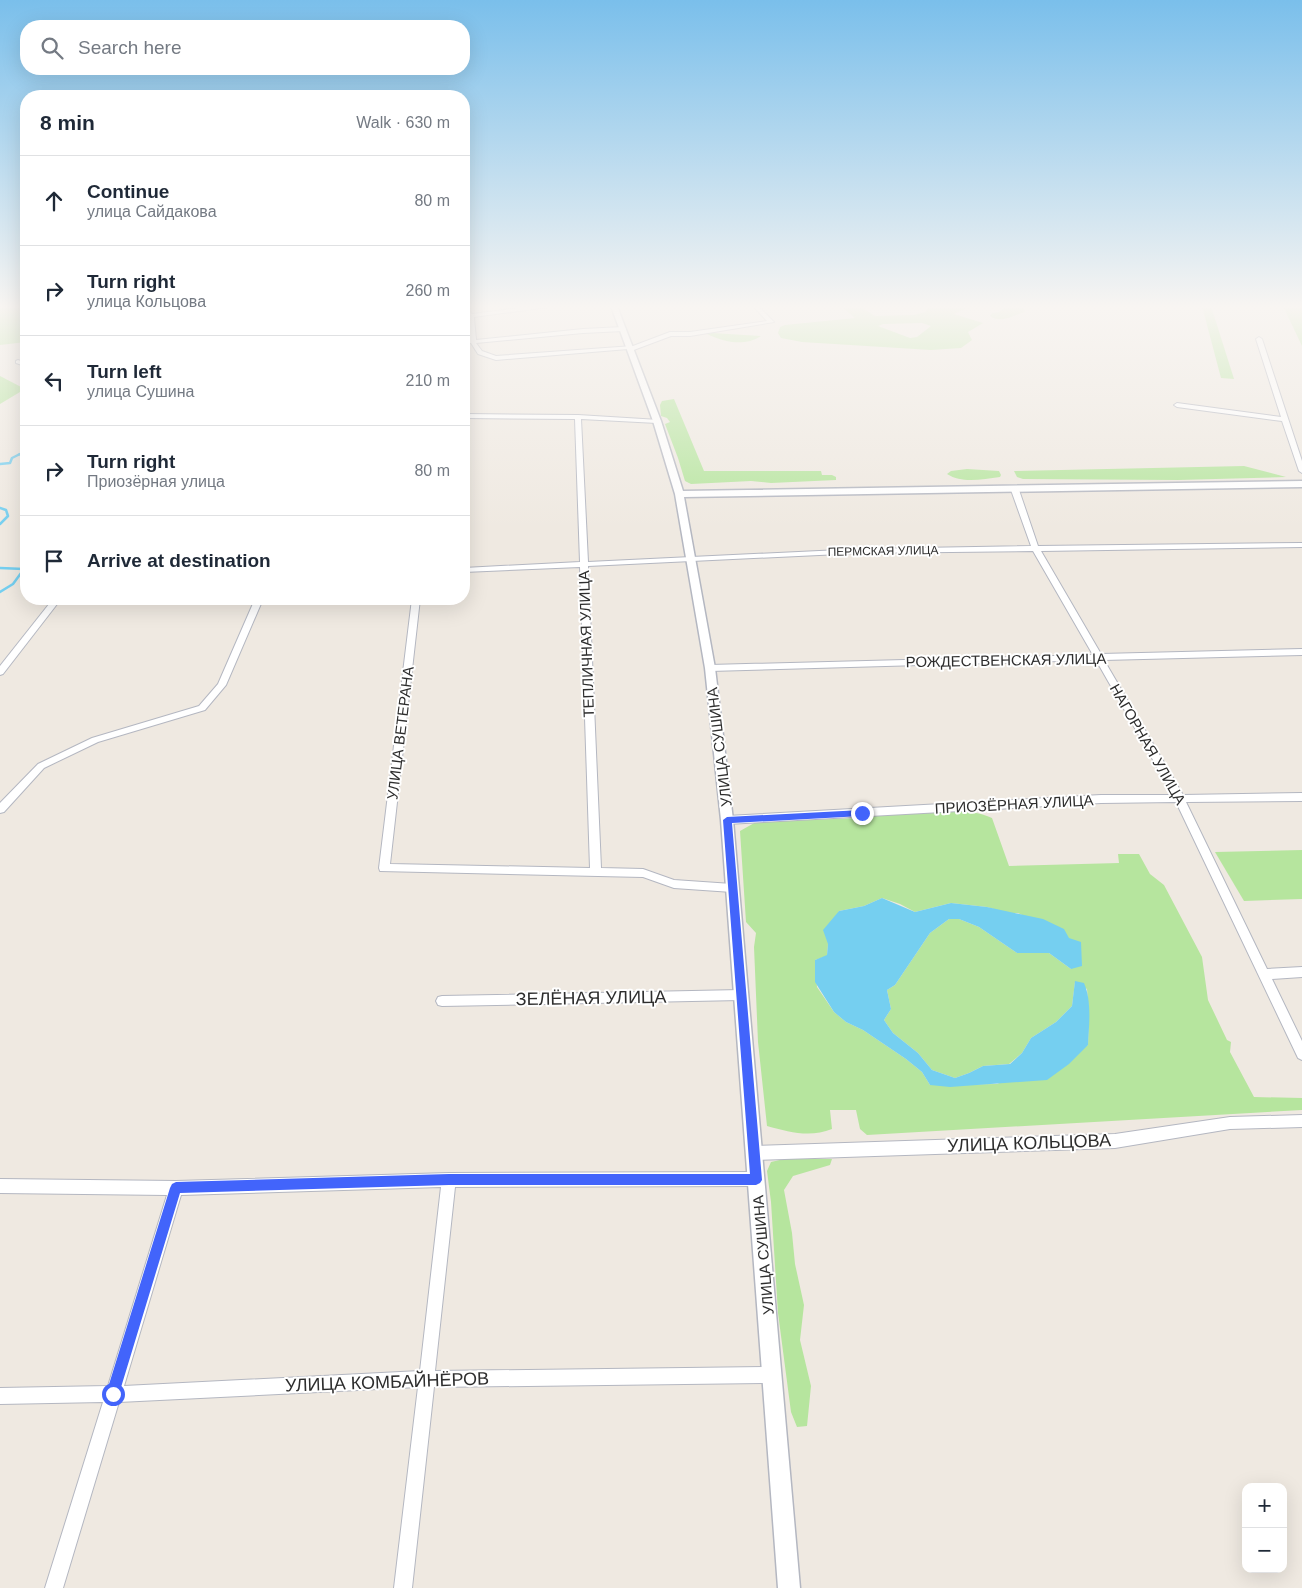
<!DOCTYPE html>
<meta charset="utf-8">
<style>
body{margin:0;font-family:Arial,sans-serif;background:#f2f2f3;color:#1f2937}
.controls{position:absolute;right:15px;bottom:15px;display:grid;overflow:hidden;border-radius:10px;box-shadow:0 5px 20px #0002}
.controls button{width:45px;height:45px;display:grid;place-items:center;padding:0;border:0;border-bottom:1px solid #e0e1e3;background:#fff;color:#1f2937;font:25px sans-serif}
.stop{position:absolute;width:15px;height:15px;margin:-11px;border:4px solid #4264fb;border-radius:50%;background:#fff}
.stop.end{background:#4264fb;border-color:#fff;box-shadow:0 1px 5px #0008}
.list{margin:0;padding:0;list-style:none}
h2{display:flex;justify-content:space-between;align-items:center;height:65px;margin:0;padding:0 20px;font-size:21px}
h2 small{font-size:16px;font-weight:400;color:#747a83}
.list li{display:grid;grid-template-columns:32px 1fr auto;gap:15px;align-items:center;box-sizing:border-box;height:90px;padding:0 20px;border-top:1px solid #e0e1e3}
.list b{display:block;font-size:19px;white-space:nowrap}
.list p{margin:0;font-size:16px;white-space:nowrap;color:#747a83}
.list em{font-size:16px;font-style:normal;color:#747a83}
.icon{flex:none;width:28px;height:28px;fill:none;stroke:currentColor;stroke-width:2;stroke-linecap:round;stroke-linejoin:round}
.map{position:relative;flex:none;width:1302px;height:1588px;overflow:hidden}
.search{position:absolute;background:#fff;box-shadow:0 5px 20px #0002;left:20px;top:20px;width:450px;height:55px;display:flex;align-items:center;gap:12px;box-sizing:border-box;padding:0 18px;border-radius:20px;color:#747a83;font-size:19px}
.panel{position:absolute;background:#fff;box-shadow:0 5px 20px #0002;left:20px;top:90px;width:450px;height:515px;border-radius:20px}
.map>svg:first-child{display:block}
.green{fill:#b6e59e;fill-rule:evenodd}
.water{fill:#75cff0}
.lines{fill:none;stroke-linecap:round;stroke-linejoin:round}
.stream-far1{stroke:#75cff0;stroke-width:2}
.stream{stroke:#75cff0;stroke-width:2.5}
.minor-casing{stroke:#b4b7c1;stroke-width:2}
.tertiary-casing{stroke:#b4b7c1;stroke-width:3}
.minor{fill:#fff;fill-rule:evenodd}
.tertiary{fill:#fff;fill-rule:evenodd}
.route{fill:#4264fb}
.labels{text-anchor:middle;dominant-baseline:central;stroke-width:4;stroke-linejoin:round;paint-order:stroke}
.far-street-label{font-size:12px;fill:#2e2e2e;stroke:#fff}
.street-label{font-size:15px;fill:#2e2e2e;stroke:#fff}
.near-street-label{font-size:18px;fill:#2e2e2e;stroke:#fff}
</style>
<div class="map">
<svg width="1302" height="1588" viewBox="0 0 1302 1588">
<rect width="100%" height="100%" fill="#efe9e1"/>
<g class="green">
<polygon points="0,306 26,306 26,336 22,338 26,342 0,345"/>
<path d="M841 306H859L875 316 914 315 925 312 930 306H971L954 314 983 323 968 332 972 340 961 348 931 350 802 342 781 338 778 333 780 327 785 325 855 318ZM922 323 931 326 917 337 910 338 878 326 883 324Z"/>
<polygon points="1202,306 1211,306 1234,379 1221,378"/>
<polygon points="1283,306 1302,306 1302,346"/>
<path d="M1005 307 1022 306 1025 312C1012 315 1002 324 990 316L992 313 999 312Z"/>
<path d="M712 333 761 336C744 347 724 342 707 334Z"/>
<polygon points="0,376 25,389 0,404"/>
<polygon points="674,399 704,471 821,471 822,475 832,475 836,477 836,480 771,483 751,481 691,484 685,481 678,458 665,424 670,422 667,418 661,416 660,405 662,401"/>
<polygon points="1244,466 1286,477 1178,480 1023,479 1017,477 1014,471"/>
<path d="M967 469 999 471 1001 475 1000 477C982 479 963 484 947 474L951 471Z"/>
<path d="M902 812C930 812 966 806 992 818L1009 866 1119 863 1118 854H1139L1150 874 1164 885 1202 957 1208 1000 1227 1040 1231 1042 1230 1052 1254 1097 1302 1098V1110L867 1135 860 1129 856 1110H830L832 1129C810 1138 789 1132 767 1126L758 1042 754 947 756 933 746 922 740 831 756 822 859 818ZM882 898 900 904 915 912 951 903 987 907 1007 913H1018L1068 938 1071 969 1049 953H1017L979 927 959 919H949L930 933 895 985 887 990 891 1009 884 1020 893 1033 918 1053 932 1070 955 1078 969 1073 983 1066 1009 1064 1022 1053 1031 1038 1056 1022 1072 1006 1075 982 1087 989 1089 1014 1088 1045 997 1084 930 1085 922 1072 906 1059 863 1030 846 1022 834 1012 817 987 815 960 827 956 828 944 839 911 864 906Z"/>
<polygon points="1302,850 1302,899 1244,901 1215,852"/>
<polygon points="784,1159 832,1159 830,1165 793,1176 784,1190 792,1233 795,1264 804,1305 800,1340 811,1386 807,1426 797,1427 791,1412 778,1313 771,1202 767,1171 771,1162"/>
</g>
<path class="water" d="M882 898 915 912 951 903 987 907 1043 919 1064 929 1069 938 1081 942 1082 966 1071 969 1049 953H1017L979 927 959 919H949L930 933 895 985 887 990 891 1009 884 1020 893 1033 918 1053 932 1070 955 1078 969 1073 983 1066 1010 1064 1022 1053 1031 1038 1056 1022 1072 1006 1075 981 1084 983C1092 1001 1089 1025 1088 1045L1069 1064 1047 1080 950 1087 930 1085 922 1072 906 1059 863 1030 846 1022 834 1012 815 982V960L827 955 828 944 823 930 839 911 864 906Z"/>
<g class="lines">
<g class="stream-far1">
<polyline points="26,431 26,439"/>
<polyline points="18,455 26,451"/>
</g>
<g class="stream">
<polyline points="0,464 10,463 12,458 20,454"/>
<polyline points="0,508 6,510 8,516 0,524"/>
<polyline points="0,568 24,569 13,584 0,592"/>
</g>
<defs>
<g id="minor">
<polygon points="464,306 469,306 470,312 472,314 535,306 555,306 474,317 476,340 583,329 623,327 626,329 623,331 583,333 476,343 482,351 496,356 633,346 670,332 690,332 767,321 753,306 758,306 774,322 690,336 671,336 631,351 628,349 496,360 478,354 471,343 464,344 464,340 470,340 469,317 464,317 464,315 466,314"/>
<polygon points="1259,337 1262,339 1302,461 1302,473 1299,471 1282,421 1177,407 1174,405 1177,403 1281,417 1256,339"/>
<polygon points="18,360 26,363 26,371 24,370 22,365 16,363 16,361"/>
<polygon points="464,414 578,415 659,420 660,421 657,423 581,419 588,562 861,549 1031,546 1011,490 1015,488 1019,490 1038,546 1302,543 1302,547 1041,551 1101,654 1302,649 1302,655 1104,660 1183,795 1302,793 1302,801 1186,802 1267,969 1302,967 1302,977 1272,979 1302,1041 1302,1060 1298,1058 1176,802 1101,803 727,824 723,823 722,820 723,817 727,816 1101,795 1173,795 1096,660 710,671 706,668 710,665 1093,655 1033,551 861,553 588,566 601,868 643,869 674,880 732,884 736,885 737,888 736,891 732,892 674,888 643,877 380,871 379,868 412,599 420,599 390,864 590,868 580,567 464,572 464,568 580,562 575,419 464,418"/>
<polygon points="53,599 61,599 3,674 0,675 0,666"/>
<polygon points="255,599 263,599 226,685 205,710 98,742 44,768 4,812 0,813 0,803 38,764 92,738 199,706 218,684"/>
<polygon points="741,990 745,991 747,995 745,999 741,1000 442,1006 438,1005 436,1001 438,997 442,996"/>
<polygon points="1302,1115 1302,1127 1230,1129 1115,1148 755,1160 750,1158 748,1153 750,1148 755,1146 1115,1134 1230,1117"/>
<path d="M756 1172 761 1174 763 1179 761 1184 756 1186 455 1187 435 1371 773 1367 779 1369 781 1375 779 1381 773 1383 434 1387 412 1588H394L418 1387 119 1402 63 1588H45L103 1402 0 1404V1388L108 1386 167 1195 0 1193V1179L176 1181 449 1173ZM441 1187 420 1371 124 1386 181 1195Z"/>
</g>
<polygon id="tertiary" points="611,306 617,306 661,421 683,491 1302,481 1302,487 684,497 715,668 733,820 800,1588 778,1588 721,820 705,668 675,494 653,421"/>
</defs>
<use href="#minor" class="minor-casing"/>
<use href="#tertiary" class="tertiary-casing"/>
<use href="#minor" class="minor"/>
<use href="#tertiary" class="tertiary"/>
</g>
<linearGradient id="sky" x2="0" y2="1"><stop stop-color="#7abfeb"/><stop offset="0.58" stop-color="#f8f5f2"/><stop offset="1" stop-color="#f8f5f2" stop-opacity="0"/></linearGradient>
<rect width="1302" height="529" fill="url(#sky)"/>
<polygon class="route" points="862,810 866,813 862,816 732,823 762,1180 760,1183 756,1185 449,1185 180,1193 119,1394 117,1398 113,1400 108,1398 106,1394 170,1188 172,1184 176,1182 449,1174 750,1174 723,820 727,817"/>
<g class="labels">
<g class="far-street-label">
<text transform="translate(883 551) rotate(-1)">ПЕРМСКАЯ УЛИЦА</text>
</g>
<g class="street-label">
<text transform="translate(586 644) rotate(-92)">ТЕПЛИЧНАЯ УЛИЦА</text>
<text transform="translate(1006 660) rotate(-1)">РОЖДЕСТВЕНСКАЯ УЛИЦА</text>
<text transform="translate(400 733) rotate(-83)">УЛИЦА ВЕТЕРАНА</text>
<text transform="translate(1148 744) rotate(60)">НАГОРНАЯ УЛИЦА</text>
<text transform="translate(719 747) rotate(-97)">УЛИЦА СУШИНА</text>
<text transform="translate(1014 804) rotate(-3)">ПРИОЗЁРНАЯ УЛИЦА</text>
<text transform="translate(763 1255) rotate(-95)">УЛИЦА СУШИНА</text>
</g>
<g class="near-street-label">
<text transform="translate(591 998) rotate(-1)">ЗЕЛЁНАЯ УЛИЦА</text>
<text transform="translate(1029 1143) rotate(-2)">УЛИЦА КОЛЬЦОВА</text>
<text transform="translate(387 1382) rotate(-2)">УЛИЦА КОМБАЙНЁРОВ</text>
</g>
</g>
</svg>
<div class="controls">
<button>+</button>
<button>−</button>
</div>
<div class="stop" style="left:113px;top:1394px"></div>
<div class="stop end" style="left:862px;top:813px"></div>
<div class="search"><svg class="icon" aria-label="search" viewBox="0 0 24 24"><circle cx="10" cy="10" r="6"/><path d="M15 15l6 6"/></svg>Search here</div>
<section class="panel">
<h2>8 min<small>Walk · 630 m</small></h2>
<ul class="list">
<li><svg class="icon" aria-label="ahead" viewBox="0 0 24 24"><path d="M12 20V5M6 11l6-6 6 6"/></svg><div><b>Continue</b><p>улица Сайдакова</p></div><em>80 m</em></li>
<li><svg class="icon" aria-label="right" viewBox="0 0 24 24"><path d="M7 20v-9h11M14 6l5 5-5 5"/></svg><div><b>Turn right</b><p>улица Кольцова</p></div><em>260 m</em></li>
<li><svg class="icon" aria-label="left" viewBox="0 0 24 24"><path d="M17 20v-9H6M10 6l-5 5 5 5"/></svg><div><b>Turn left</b><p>улица Сушина</p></div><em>210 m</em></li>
<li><svg class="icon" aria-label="right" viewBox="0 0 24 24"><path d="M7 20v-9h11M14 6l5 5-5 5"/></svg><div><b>Turn right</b><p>Приозёрная улица</p></div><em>80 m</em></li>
<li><svg class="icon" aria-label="arrive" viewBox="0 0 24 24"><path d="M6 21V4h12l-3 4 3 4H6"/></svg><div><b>Arrive at destination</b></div></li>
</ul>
</section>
</div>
